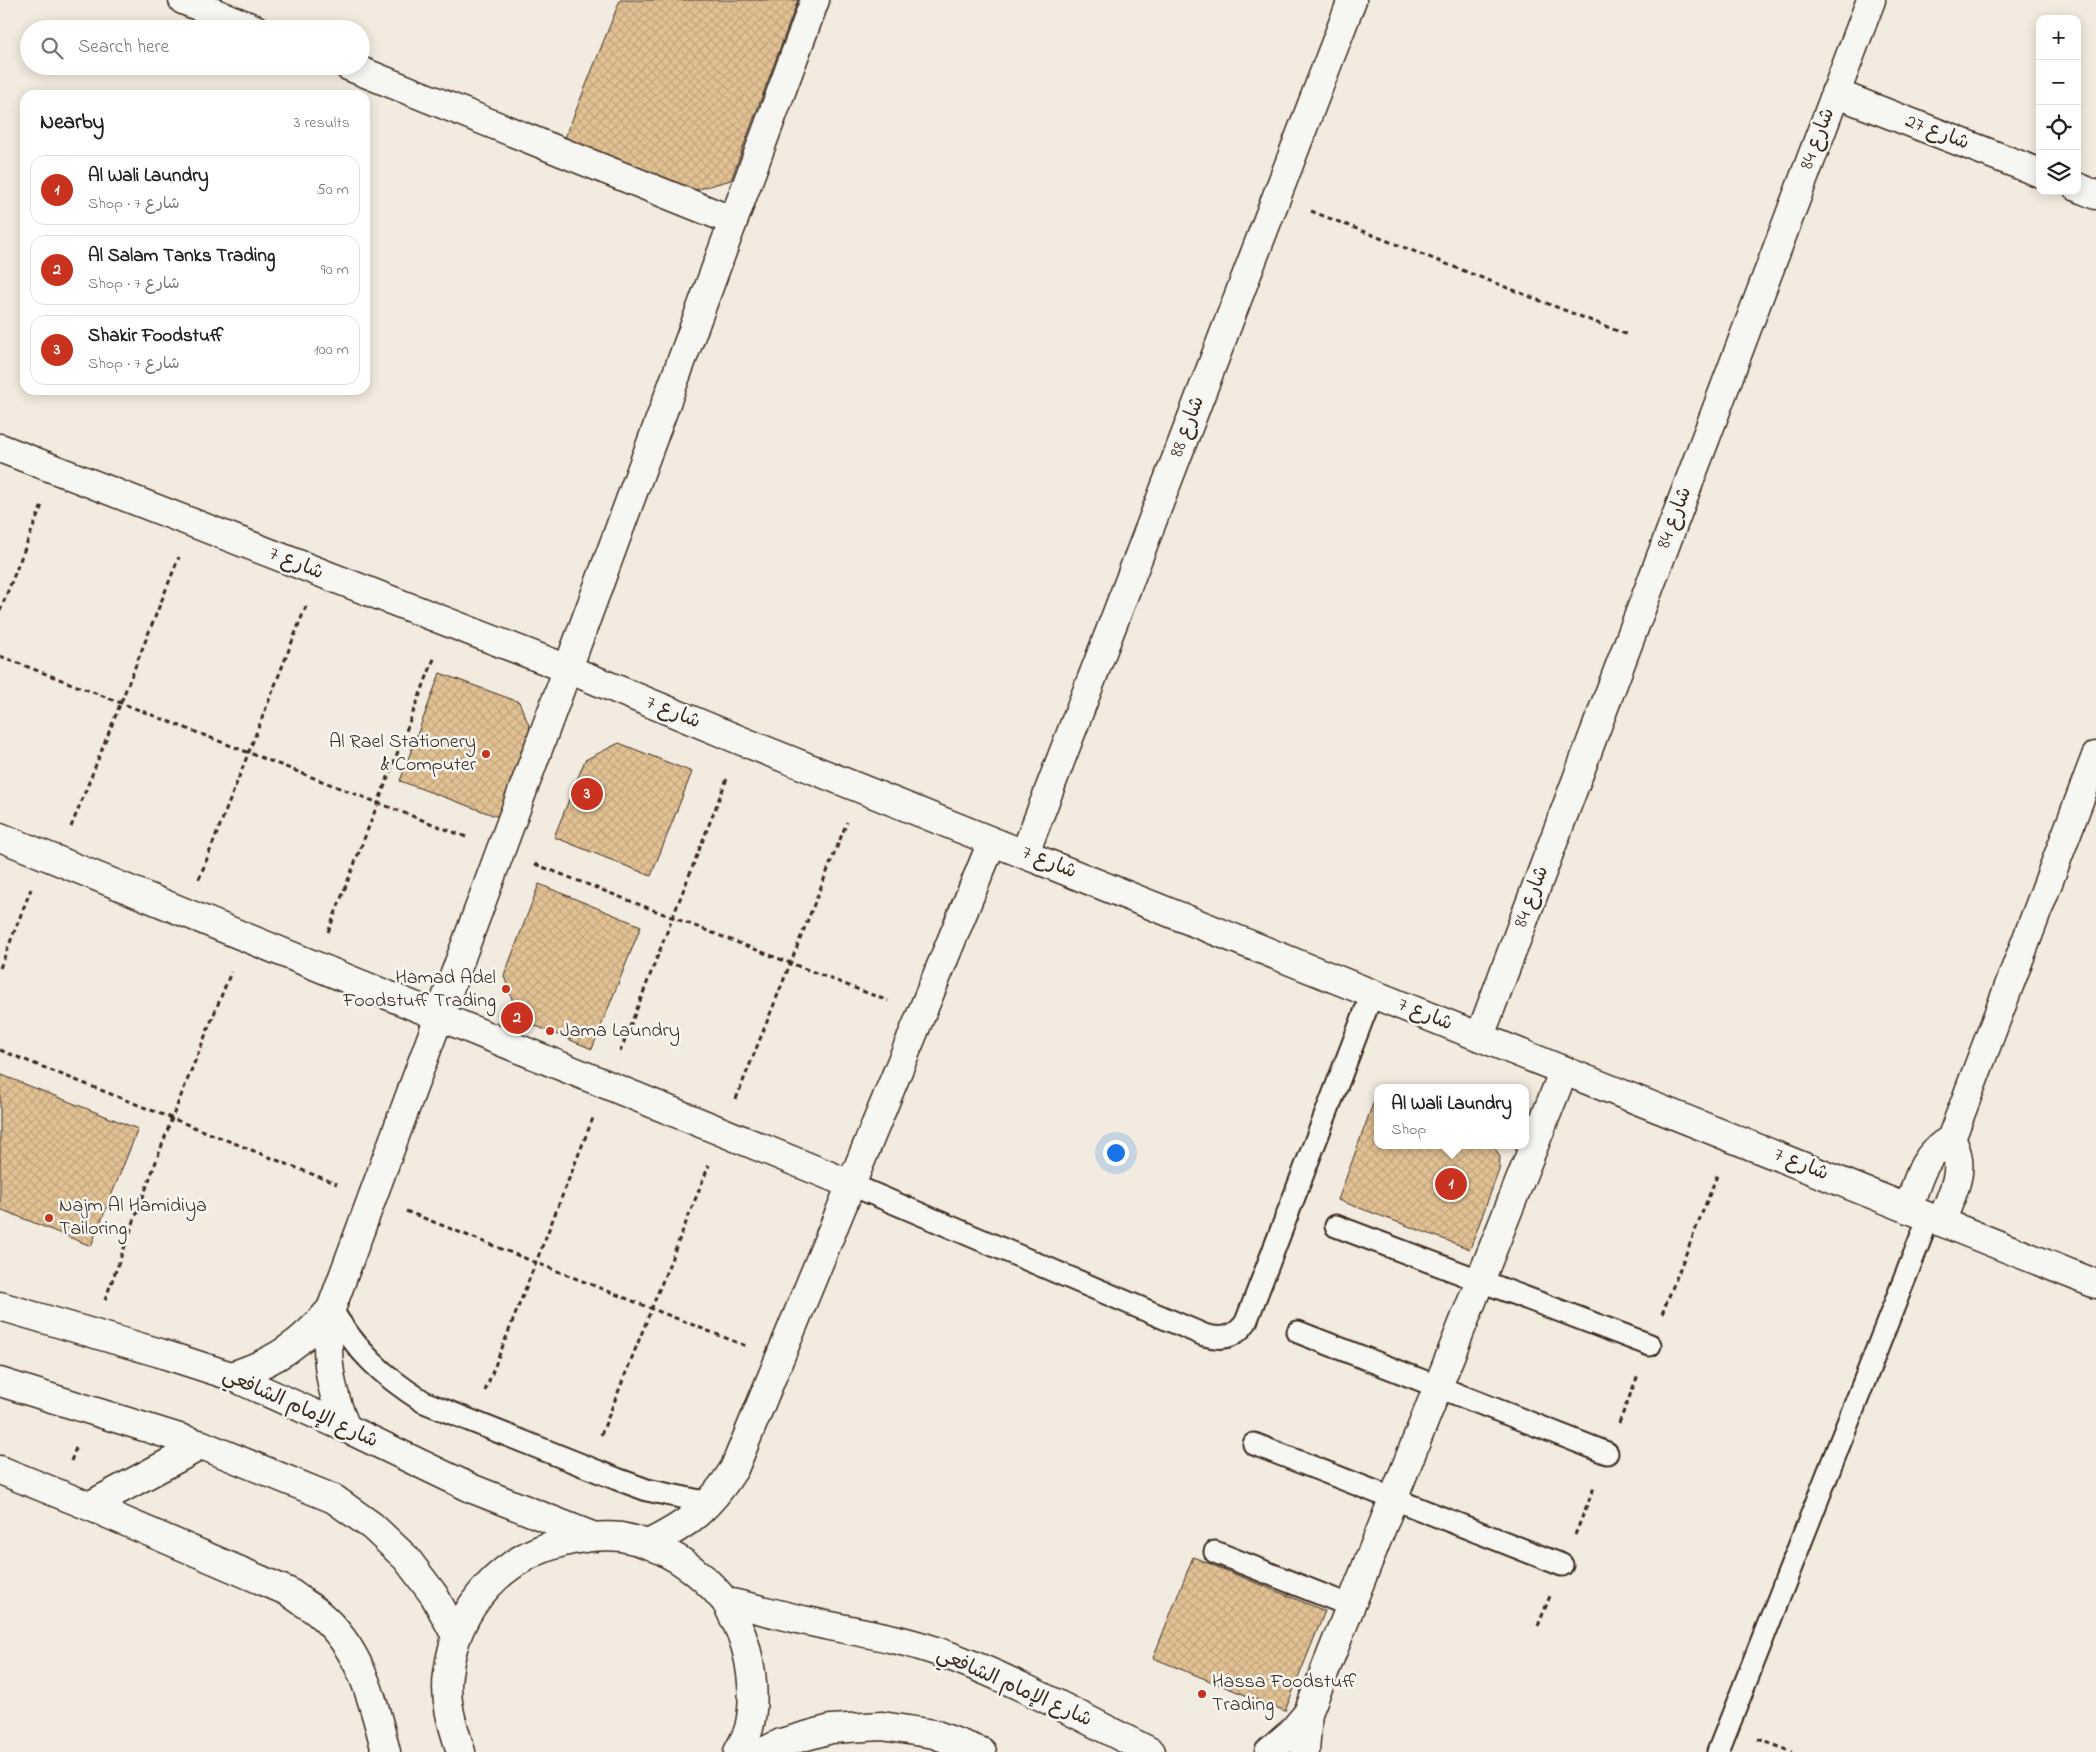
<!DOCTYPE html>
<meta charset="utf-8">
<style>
body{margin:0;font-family:"Indie Flower","Playpen Sans Arabic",sans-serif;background:#f2f2f2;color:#222}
.controls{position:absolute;right:15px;top:15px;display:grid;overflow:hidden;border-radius:10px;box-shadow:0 2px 12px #0003}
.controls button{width:45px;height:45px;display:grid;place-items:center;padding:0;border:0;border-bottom:1px solid #e0e0e0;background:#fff;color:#222;font:25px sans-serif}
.you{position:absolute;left:1115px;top:1152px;width:18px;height:18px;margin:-12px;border:4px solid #fff;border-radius:50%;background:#1a73e8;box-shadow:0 0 0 8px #1a73e833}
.badge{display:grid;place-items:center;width:32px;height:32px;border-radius:50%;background:#c8321e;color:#fff;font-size:16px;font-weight:700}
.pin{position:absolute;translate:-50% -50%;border:2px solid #fff;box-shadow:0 1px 5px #0006}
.popup{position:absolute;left:1374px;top:1084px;width:155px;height:65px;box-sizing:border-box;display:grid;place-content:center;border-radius:10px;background:#fff;filter:drop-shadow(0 1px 4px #0005);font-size:16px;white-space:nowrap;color:#767676}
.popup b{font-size:19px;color:#222}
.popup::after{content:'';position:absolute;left:50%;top:100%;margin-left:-10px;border:10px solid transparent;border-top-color:#fff}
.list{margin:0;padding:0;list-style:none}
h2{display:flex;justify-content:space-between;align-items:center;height:65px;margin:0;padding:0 20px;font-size:21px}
h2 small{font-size:16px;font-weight:400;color:#767676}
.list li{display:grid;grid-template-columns:32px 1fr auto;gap:15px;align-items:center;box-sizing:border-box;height:70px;margin:0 10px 10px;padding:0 10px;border:1px solid #e0e0e0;border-radius:15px}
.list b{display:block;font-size:19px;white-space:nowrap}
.list p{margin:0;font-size:16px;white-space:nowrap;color:#767676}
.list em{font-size:16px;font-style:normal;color:#767676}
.icon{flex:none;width:28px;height:28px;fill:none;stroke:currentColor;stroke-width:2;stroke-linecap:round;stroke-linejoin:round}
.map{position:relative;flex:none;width:2096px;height:1752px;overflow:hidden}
.search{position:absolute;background:#fff;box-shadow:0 2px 12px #0003;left:20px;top:20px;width:350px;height:55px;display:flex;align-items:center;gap:12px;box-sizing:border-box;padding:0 18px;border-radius:28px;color:#767676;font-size:19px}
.panel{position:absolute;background:#fff;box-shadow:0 2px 12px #0003;left:20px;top:90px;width:350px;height:305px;border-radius:15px}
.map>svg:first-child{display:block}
.building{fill:url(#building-cross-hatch);stroke:#3b2a1e}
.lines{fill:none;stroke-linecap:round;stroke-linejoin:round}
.service-casing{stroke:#3b2a1e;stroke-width:25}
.minor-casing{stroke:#3b2a1e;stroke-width:31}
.tertiary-casing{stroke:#3b2a1e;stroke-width:31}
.path{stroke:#3b2a1e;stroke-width:3;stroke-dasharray:5 4;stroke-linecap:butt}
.service{stroke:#f6f6f2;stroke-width:21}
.minor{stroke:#f6f6f2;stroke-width:28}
.tertiary{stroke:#f6f6f2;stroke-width:28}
.poi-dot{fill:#c8321e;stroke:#f6f6f2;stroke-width:2}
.labels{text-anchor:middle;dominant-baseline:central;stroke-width:5;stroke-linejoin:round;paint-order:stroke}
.street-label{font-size:20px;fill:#3b2a1e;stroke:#f6f6f2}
.poi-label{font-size:20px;fill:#3b2a1e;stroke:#f6f6f2;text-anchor:start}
</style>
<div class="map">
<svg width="2096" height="1752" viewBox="0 0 2096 1752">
<defs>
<pattern id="building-cross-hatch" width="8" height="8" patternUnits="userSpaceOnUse" patternTransform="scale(1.25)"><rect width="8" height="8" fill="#e2c194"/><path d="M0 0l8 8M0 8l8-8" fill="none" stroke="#c3a67f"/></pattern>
</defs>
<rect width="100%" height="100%" fill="#f2ebdf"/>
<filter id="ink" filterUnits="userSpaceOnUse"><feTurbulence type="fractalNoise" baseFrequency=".02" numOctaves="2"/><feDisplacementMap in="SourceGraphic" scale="10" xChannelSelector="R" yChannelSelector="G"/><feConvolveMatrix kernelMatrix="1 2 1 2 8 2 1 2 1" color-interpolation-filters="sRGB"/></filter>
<g filter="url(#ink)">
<g class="building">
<polygon points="620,0 798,0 731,180 695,190 565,138"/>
<polygon points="440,673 519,702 534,737 504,819 400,781"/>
<polygon points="619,743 692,772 651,876 554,837 585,760"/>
<polygon points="539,884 641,926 592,1049 519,1019 504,976"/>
<polygon points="2,1075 138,1129 91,1246 0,1209 0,1081"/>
<polygon points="1374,1101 1377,1102 1377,1145 1493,1145 1500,1157 1499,1170 1470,1249 1338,1200"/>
<polygon points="1193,1557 1325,1611 1285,1711 1153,1658"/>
</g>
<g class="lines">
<defs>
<g id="service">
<path d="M850 1184 1204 1335C1222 1340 1235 1338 1246 1322L1372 994"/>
<polyline points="1336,1226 1650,1345"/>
<path d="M331 1309C358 1352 381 1375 424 1402L617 1479 647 1490 709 1503"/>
<polyline points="1298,1332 1607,1453"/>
<polyline points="1254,1444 1562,1565"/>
<polyline points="1215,1552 1351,1606"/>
<polyline points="1718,1752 1929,1217"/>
</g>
<g id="minor">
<polyline points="183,0 255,29"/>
<polyline points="348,66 733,221"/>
<polyline points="1835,93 2040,173"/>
<polyline points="2077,187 2096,195"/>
<polyline points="0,448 568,669 742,741 2096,1284"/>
<polyline points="0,837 850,1184"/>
<polyline points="1025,853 1352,0"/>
<polyline points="1480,1036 1871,0"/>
<path d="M1908 1209C1918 1180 1922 1155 1951 1139L2096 756"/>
<path d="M1941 1222C1952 1193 1968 1169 1951 1139"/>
<path d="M231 1376C275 1362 301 1344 331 1309"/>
<path d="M346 1428C329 1388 324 1352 331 1309L815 0"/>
<path d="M0 1470 89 1506 289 1592C298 1599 308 1605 317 1612 361 1648 373 1700 386 1752"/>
<path d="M648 1544C689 1524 709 1508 734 1469L992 842"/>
<polyline points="1269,1752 1292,1732 1308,1713"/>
<polyline points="1305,1752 1308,1713 1564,1070"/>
</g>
<g id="tertiary">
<polyline points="0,1306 160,1353 231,1376 346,1428 473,1489 592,1536"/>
<polyline points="0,1382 202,1445 334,1499 372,1526 406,1558 434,1595 456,1636"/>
<polyline points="89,1506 202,1445"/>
<path d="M726 1602C753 1607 779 1615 807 1621 850 1631 893 1636 936 1651 1010 1677 1081 1717 1151 1752"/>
<path d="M461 1752C453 1727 444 1701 448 1674 456 1605 504 1554 572 1540 588 1537 604 1535 621 1537 662 1544 699 1569 725 1601 730 1608 733 1617 737 1624 751 1653 757 1696 749 1728 747 1736 742 1744 738 1752"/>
<polyline points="763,1752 781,1743 831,1729 882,1726 934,1734 982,1752"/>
</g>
</defs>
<use href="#service" class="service-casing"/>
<use href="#minor" class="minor-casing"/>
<use href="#tertiary" class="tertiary-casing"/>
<g class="path">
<polyline points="1311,211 1628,335"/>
<polyline points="0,611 42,505"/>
<polyline points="0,656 466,837"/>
<polyline points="71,827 179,557"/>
<polyline points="535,864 888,1001"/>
<polyline points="199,879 306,606"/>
<polyline points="328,932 435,656"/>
<polyline points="0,968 31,889"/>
<polyline points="0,1050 337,1184"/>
<polyline points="620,1052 728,776"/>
<polyline points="736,1099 847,822"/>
<polyline points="406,1211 746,1346"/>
<polyline points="105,1300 172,1118 231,972"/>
<polyline points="1662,1314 1718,1173"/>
<polyline points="485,1391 593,1118"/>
<polyline points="1619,1423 1638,1375"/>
<polyline points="601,1435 709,1165"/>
<polyline points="71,1461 77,1445"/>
<polyline points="1575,1535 1595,1485"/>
<polyline points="1538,1626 1550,1596"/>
<polyline points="1758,1739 1793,1752"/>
</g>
<use href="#service" class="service"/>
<use href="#minor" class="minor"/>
<use href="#tertiary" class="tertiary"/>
</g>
</g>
<g class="poi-dot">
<circle cx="486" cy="754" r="5"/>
<circle cx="506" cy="989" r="5"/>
<circle cx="550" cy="1031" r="5"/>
<circle cx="49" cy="1218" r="5"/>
<circle cx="1202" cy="1694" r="5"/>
</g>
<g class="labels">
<g class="street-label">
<text transform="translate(1937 133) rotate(21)">شارع 27</text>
<text transform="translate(1818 139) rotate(-69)">شارع 84</text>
<text transform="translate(1188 427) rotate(-69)">شارع 88</text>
<text transform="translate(1675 518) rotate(-69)">شارع 84</text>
<text transform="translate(296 564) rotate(22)">شارع 7</text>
<text transform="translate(673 713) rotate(22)">شارع 7</text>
<text transform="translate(1049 863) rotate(22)">شارع 7</text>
<text transform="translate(1532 897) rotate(-69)">شارع 84</text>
<text transform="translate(1425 1015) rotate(22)">شارع 7</text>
<text transform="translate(1801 1165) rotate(22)">شارع 7</text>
<text transform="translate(300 1409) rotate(24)">شارع الإمام الشافعي</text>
<text transform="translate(1014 1688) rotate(24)">شارع الإمام الشافعي</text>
</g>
<g class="poi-label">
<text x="476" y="742" text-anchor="end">Al Rael Stationery<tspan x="476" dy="23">&amp; Computer</tspan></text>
<text x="496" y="978" text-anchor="end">Hamad Adel<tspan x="496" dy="23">Foodstuff Trading</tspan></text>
<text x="560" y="1031">Jama Laundry</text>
<text x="59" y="1206">Najm Al Hamidiya<tspan x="59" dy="23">Tailoring</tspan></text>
<text x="1212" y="1682">Hassa Foodstuff<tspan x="1212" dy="23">Trading</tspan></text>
</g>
</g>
</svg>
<div class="controls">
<button>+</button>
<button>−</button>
<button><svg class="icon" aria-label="locate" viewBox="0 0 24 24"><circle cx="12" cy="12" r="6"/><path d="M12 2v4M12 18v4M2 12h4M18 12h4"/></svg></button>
<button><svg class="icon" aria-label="layers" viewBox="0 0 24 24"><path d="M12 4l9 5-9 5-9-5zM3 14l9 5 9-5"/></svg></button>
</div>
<div class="you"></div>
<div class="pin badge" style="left:1451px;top:1184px">1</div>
<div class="popup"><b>Al Wali Laundry</b>Shop</div>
<div class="pin badge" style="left:517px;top:1018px">2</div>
<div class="pin badge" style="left:587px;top:794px">3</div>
<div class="search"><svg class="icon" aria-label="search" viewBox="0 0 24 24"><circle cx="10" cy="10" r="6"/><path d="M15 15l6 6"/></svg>Search here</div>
<section class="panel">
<h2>Nearby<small>3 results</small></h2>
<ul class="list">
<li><span class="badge">1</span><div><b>Al Wali Laundry</b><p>Shop · شارع 7</p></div><em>50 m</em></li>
<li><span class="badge">2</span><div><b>Al Salam Tanks Trading</b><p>Shop · شارع 7</p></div><em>90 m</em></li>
<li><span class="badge">3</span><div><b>Shakir Foodstuff</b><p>Shop · شارع 7</p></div><em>100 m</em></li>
</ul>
</section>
</div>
